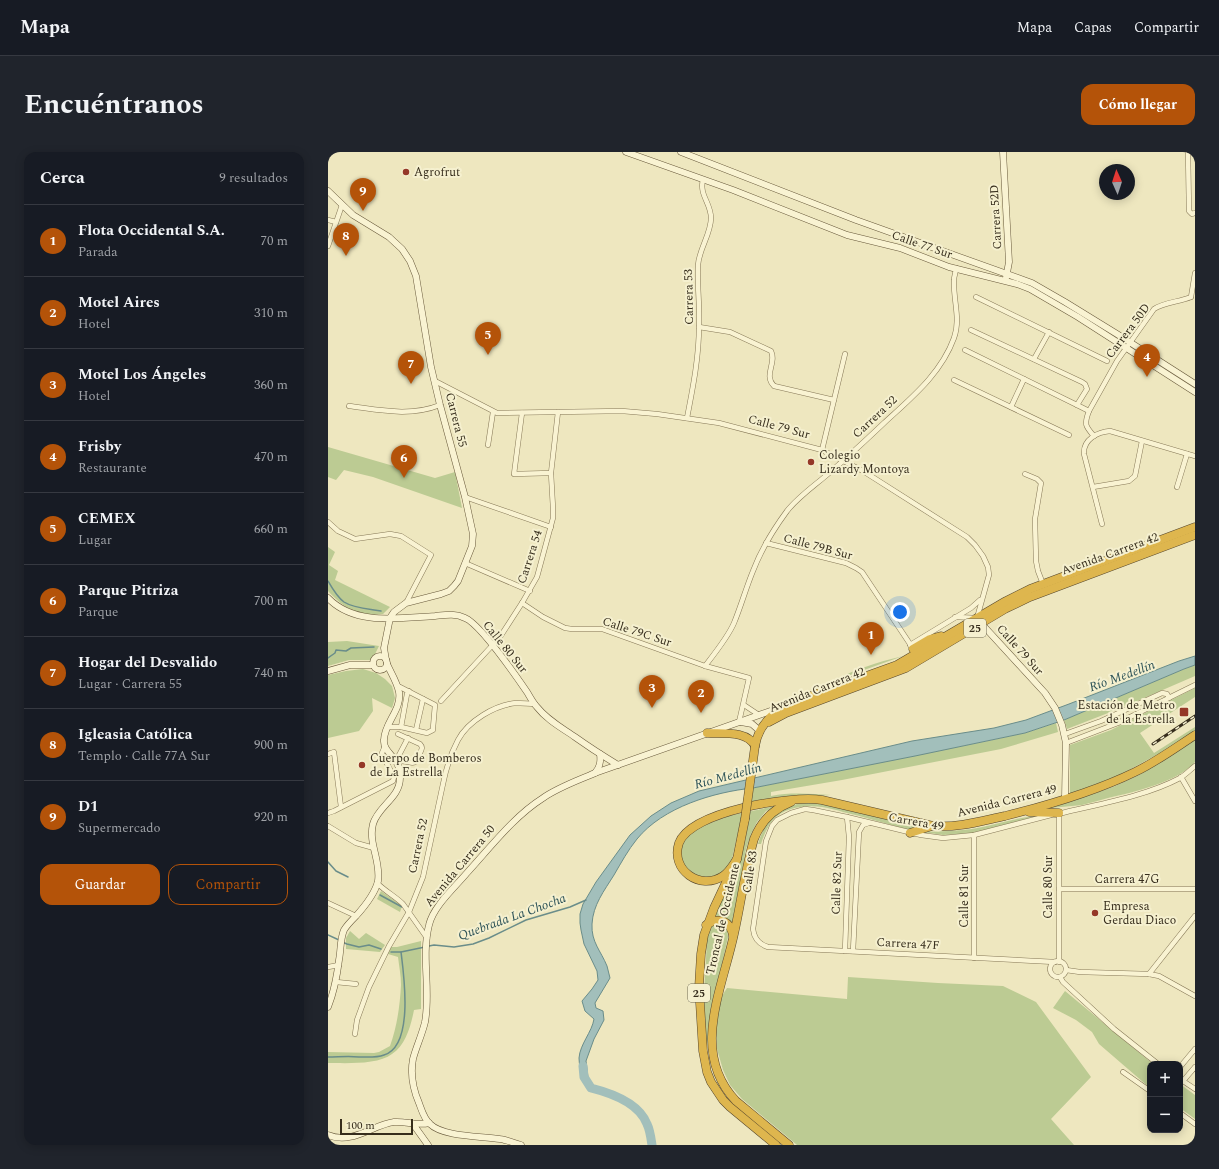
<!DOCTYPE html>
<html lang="es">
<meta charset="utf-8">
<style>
body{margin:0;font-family:Spectral,serif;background:#20242c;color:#f1f3f6}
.controls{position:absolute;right:12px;bottom:12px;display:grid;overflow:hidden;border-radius:8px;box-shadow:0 2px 10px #0003}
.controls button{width:36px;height:36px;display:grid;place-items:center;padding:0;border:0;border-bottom:1px solid #363941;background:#171b24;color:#f1f3f6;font:20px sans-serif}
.compass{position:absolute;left:771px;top:12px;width:36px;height:36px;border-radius:50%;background:#171b24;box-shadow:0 2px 10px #0003;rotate:357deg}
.scale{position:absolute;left:12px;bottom:10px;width:73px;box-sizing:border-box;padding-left:4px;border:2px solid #362d1c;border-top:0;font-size:11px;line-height:14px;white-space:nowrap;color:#362d1c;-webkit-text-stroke:3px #f5f0cf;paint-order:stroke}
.you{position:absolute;left:572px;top:460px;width:14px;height:14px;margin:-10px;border:3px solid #fff;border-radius:50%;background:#1a73e8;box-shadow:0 0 0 6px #1a73e833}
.badge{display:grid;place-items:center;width:26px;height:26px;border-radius:50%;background:#b45309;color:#fff;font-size:13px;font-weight:700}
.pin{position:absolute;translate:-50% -33px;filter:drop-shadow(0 1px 2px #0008)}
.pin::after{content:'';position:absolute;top:21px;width:14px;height:12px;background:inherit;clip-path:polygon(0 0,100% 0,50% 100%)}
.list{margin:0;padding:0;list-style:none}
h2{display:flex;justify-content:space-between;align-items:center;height:52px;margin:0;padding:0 16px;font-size:17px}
h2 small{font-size:13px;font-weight:400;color:#9ea1a6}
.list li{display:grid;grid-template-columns:26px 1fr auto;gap:12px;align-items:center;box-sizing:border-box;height:72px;padding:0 16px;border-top:1px solid #363941}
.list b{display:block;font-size:15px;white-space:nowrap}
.list p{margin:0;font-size:13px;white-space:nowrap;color:#9ea1a6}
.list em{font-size:13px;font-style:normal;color:#9ea1a6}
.actions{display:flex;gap:8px;padding:12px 16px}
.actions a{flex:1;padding:9px 0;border:1px solid #b45309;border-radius:12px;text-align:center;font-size:14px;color:#b45309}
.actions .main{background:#b45309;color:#fff}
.map{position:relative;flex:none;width:867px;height:993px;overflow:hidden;border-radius:12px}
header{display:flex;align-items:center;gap:24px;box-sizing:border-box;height:56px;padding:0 20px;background:#171b24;border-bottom:1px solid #363941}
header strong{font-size:19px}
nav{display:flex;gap:22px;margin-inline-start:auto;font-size:14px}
.intro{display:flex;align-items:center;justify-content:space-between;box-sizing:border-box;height:96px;padding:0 24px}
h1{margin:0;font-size:28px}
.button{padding:10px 18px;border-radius:12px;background:#b45309;color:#fff;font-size:14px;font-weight:700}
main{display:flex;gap:24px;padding:0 24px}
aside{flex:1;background:#171b24;border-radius:12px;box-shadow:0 2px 10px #0003}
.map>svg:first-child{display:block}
.green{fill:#bccb93}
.water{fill:#a2bfbb;stroke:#6a8d8a}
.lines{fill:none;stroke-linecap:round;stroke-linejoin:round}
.stream{stroke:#6a8d8a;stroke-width:1.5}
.river{stroke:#a2bfbb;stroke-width:9}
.street-casing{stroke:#867857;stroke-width:5.5}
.secondary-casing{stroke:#68593b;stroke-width:7}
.highway-casing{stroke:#54452c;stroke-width:9}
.street{stroke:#f9f3d2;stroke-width:4.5}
.secondary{stroke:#f9f3d2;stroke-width:6}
.highway{stroke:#deb64e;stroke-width:8}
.rail-casing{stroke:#362d1c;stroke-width:3}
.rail{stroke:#f5f0cf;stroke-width:1.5;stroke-dasharray:4.5;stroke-linecap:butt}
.highway-bridge-casing{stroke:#54452c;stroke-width:9;stroke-linecap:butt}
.highway-bridge{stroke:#deb64e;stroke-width:8}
.poi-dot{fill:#953828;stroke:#f5f0cf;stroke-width:1.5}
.labels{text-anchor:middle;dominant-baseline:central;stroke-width:4;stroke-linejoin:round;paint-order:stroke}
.shield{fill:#f5f0cf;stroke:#6f6852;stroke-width:1}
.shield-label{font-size:11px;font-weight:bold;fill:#362d1c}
.poi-label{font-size:12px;fill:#362d1c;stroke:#f5f0cf;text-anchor:start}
.street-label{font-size:12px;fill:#362d1c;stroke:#f5f0cf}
.water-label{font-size:13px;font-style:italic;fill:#2b5156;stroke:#f5f0cf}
</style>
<header>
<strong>Mapa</strong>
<nav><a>Mapa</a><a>Capas</a><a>Compartir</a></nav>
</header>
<div class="intro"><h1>Encuéntranos</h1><a class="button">Cómo llegar</a></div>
<main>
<aside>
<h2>Cerca<small>9 resultados</small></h2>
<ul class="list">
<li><span class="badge">1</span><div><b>Flota Occidental S.A.</b><p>Parada</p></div><em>70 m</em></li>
<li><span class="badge">2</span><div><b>Motel Aires</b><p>Hotel</p></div><em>310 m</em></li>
<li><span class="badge">3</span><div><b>Motel Los Ángeles</b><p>Hotel</p></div><em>360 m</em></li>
<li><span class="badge">4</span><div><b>Frisby</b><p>Restaurante</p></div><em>470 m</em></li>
<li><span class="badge">5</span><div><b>CEMEX</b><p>Lugar</p></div><em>660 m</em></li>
<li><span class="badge">6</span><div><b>Parque Pitriza</b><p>Parque</p></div><em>700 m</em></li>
<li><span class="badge">7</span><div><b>Hogar del Desvalido</b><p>Lugar · Carrera 55</p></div><em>740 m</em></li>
<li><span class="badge">8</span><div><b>Igleasia Católica</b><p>Templo · Calle 77A Sur</p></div><em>900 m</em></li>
<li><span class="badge">9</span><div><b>D1</b><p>Supermercado</p></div><em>920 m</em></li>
</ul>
<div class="actions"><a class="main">Guardar</a><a>Compartir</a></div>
</aside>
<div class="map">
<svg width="867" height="993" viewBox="0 0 867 993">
<rect width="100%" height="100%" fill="#eee7bf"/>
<g class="green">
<polygon points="0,295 107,326 127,320 134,356 45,325 16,318 8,328 0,325"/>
<path d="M0 395 7 400 1 413 10 419 7 428 62 455 55 462C49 462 42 464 36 462 22 460 9 449 0 439Z"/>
<polygon points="19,489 51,494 44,508 21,508 0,514 0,490"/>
<path d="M575 504 500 531C523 519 549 510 575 504Z"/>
<polygon points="867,513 867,524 793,556 739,577 736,568 856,517"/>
<polygon points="35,517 48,521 57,527 64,534 67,546 64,556 44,546 45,559 31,579 0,586 0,523 18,519"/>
<polygon points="867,536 867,545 812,581 826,601 867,575 867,579 832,601 790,624 742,642 742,593 783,578"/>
<path d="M728 571 730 580 673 597 514 628 443 640V644C463 640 483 642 503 643L471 645 423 652 425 636 669 587 697 581Z"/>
<path d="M867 588V610C850 630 806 640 780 646 772 648 763 651 754 653 744 654 733 655 723 656L785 635 811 623Z"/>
<path d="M476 650 495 651 588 674 581 678C559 672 537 665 515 660 509 658 501 656 494 655 479 653 456 655 445 668 439 675 436 683 433 692H430C438 665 450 657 476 650Z"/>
<path d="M452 653 438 659 429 670 423 682 418 697 404 773C397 764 394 766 383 767L412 707 417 689 421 668 413 667 404 707 397 718 389 724 379 727 363 722 354 710 353 702 354 694 359 683 372 675 400 664Z"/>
<path d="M711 664 650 681 615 683 595 680C612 679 628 679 644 677 667 673 688 665 711 664Z"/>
<polygon points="53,739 74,754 72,760 49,747"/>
<polygon points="390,772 395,773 399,776 400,785 389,835 383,856 379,897 377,898 376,841 379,789 381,778 384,774"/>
<polygon points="22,779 31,787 38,781 57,793 52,800 18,797 18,786"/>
<path d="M93 789V857L86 858C83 873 78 893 64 902 50 913 18 911 0 911V900L46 901 51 900 62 894C69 875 72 853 73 833 73 823 71 814 70 805L60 802 63 795H69Z"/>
<polygon points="520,825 610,831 675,834 708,850 763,925 723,967 746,993 469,993 414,947 402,933 395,918 389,897 388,876 389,861 392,847 399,836 519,847"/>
<polygon points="737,839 825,912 822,912 822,936 771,892 764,880 748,868 725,856"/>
<polygon points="852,932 867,943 867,967 852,956"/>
</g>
<path class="water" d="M867 504V513L856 517 736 568 697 581 587 604 425 636C386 640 335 655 309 687 300 698 293 711 286 723 276 739 265 753 264 772 263 790 273 799 279 814 280 818 281 822 282 826L267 851 268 856 275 859 276 868 266 887 258 909 260 925H253C253 919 251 912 251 906 252 892 264 880 266 867L257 859 254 849 264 837 270 828 269 819 256 792 253 778 252 771V762L255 752 268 730 302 683 323 664 343 651 371 639 584 589 666 576 698 568 741 552 851 509Z"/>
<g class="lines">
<g class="stream">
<path d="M0 429C4 436 9 445 16 450 25 456 42 457 53 459"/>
<polyline points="0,506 7,501 8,498 18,499 23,496 46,495"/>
<polyline points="0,710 8,719 20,725"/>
<polyline points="52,743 74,755"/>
<polyline points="0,783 11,788"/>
<polyline points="14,790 19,792 31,795 41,793 53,797"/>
<polyline points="101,794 106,793 126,795 145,792 161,786 198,768 242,755 258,748"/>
<polyline points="63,800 73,800 97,795"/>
<path d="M0 905C10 905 21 904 31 905 39 905 48 906 56 903 86 894 76 824 73 800"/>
</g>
<path class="river" d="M255 914 256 925 263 936C283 941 311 951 319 972 322 978 323 986 324 993"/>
<defs>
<g id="street">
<polyline points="860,0 861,59 864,62 867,61"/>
<polyline points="0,68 8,70"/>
<polyline points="0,94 14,53"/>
<polyline points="648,145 779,209"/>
<polyline points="863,145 867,121"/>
<path d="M371 175 402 180 443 199C449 211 435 223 446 234L506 248"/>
<polyline points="637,198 749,253 759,237 757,232 754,230 643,178"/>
<polyline points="706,207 721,180"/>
<polyline points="626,228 741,283"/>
<polyline points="107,229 169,261 294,259 329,262 391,271 494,298 535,319 639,385 647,393 655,404 660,415 661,423 649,466 627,465"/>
<polyline points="749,253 761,259"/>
<path d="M21 254C52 258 82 265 112 253"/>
<polyline points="683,255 696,227"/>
<polyline points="194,261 186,322 223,321"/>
<path d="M359 266C365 235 371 205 371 174 372 154 369 133 370 113 371 97 383 82 383 66 383 51 371 43 375 28"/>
<path d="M766 284C757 274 756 272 761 259L789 209 826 157C836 150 852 150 863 145"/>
<polyline points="160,293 165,260"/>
<polyline points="494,298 517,202"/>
<polyline points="697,322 709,327 713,331 707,367 708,409 710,419 715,432"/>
<polyline points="765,335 801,329 807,324 814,289"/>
<polyline points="849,335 859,302"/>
<polyline points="137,345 223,375"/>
<polyline points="0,370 10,379 27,387 62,382 73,384 103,403 78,451"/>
<path d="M774 372 756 302C755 287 770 280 782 279L867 304"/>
<polyline points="438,391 518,411 528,416 534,420 586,498"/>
<polyline points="137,411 202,439"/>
<polyline points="194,451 215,465 237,476 244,477 274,477 377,514 421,526 411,570"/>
<polyline points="582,493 643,456 652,448"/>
<path d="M377 514C387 501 400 485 406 471 413 454 418 436 425 419 433 398 445 378 459 359 470 345 486 334 500 322 519 306 537 289 556 271 583 246 613 222 626 186 633 167 625 148 626 128 626 124 628 120 628 116"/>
<polyline points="113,549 172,485 194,451 209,425 225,366 225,356 223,321 230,260"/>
<polyline points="416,553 431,563"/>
<polyline points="59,575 73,575 99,581 105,578 105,576 107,553 70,534"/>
<polyline points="73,575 79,542 81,539"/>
<polyline points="88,578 95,547"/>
<polyline points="737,582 773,569 834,541 839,542 841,546"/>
<polyline points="738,591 790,571 867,533"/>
<polyline points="0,602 6,600 13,655"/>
<polyline points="66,607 70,605 80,586"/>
<path d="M69 610C82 606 86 619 92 601 94 597 95 595 92 592L70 582"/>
<polyline points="853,625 867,649"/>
<polyline points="0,661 6,659 65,629 66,625 55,604 54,601 57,594"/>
<path d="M730 662C770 652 816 645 852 626 857 623 862 618 867 614"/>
<path d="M723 663 646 683 615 686 593 683 519 665 485 658 477 657 463 661 449 668 444 674 438 689 425 777C426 786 430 792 440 795L727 810"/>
<polyline points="0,674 28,691 46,696"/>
<polyline points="646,683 646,806"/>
<path d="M49 731C58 740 67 744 75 752L99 786"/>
<polyline points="731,737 867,737"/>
<polyline points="0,751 28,764"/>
<polyline points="517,799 521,685 519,665"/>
<polyline points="525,799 531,680 535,673 541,671"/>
<circle cx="730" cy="817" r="8"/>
<polyline points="731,810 731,661"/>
<polyline points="0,815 11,813"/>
<polyline points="738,818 752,820 821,822 831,824 867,844"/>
<polyline points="821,822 867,764"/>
<polyline points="732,825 735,830 786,877 830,912"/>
<polyline points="8,830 28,832"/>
<path d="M27 882 29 868 41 835 61 794 81 760 95 725 115 632C118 617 123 601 130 588 140 569 167 553 188 551 195 551 201 552 207 552"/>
<polyline points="852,915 867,897"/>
<polyline points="795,920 822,939"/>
<polyline points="852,927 867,937"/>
<polyline points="855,929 867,915"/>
<polyline points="852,961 867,972"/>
</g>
<g id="secondary">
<polyline points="298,0 405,38 519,83 572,96 621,115 689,132 702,137 750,165 867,240"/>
<polyline points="353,0 528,68 704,131 737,150 789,182 867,232"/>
<polyline points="675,0 681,110 678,126"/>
<polyline points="0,39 25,63 61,85 74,97 82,109 88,124 103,215 112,253 137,345 145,382 144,394 130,429 126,434 121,439 113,442 78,451 66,460 62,466 56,496 58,508"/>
<path d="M0 446C27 474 71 466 107 464 117 463 127 461 137 466 152 472 188 524 199 540 202 545 205 551 209 555 219 568 234 576 247 585 261 595 275 604 290 613"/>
<polyline points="651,469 717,541 727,556 734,573 738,591 737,647"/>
<circle cx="52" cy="511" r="7"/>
<polyline points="0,519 22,513 45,513"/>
<polyline points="413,570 424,572 432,579"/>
<path d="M267 621C272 615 273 610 272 602"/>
<path d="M0 855C6 840 9 824 11 808 13 798 12 787 16 778 19 773 24 768 28 764 37 754 47 742 50 729 53 709 40 691 45 672 50 654 72 646 72 626 72 621 71 615 69 611 65 603 55 598 56 588 56 571 74 558 71 540 69 530 63 521 59 512"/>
<polyline points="85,972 100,993"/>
<path d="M0 983C24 993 44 973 66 970 78 969 89 974 101 971"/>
<path d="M193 993C186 991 179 988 172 987 154 984 115 985 102 972 96 967 94 959 91 951 85 937 82 923 85 907 88 895 94 883 97 870 103 838 93 805 101 773 105 755 126 736 138 722 162 696 185 665 215 646 231 635 249 629 267 621L451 556"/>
</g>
<g id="highway">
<polyline points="585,497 602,487 613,484"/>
<polyline points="441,570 458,561 578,516 677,457 702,445 867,383"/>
<path d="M379 581C395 582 419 578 427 594"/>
<path d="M427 594C430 575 442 563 458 553L569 513 678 449 702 437 867 375"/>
<polyline points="701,660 731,661"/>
<polyline points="417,667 409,707 386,756 376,783 373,802 371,835 375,899 379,920 383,930 395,948 402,955 448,993"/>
<polyline points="582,681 604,674"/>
<path d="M409 707C405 713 401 720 395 724 372 739 342 718 351 691 363 659 464 643 494 648L605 674C630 676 653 669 677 664 721 653 766 640 807 620 828 610 847 596 867 583"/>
<path d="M378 773C391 764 403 769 405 784"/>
<path d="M461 993 408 949C362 901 394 838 406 782 413 751 417 718 426 687 433 669 445 657 463 650"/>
</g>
</defs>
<use href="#street" class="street-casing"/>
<use href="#secondary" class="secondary-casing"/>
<use href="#highway" class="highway-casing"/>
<use href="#street" class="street"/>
<use href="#secondary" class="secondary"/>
<use href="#highway" class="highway"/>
<defs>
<polyline id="rail" points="825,592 867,564"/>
</defs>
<use href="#rail" class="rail-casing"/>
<use href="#rail" class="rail"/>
<defs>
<polyline id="highway-bridge" points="417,667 427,594"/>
</defs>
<use href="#highway-bridge" class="highway-bridge-casing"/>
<use href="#highway-bridge" class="highway-bridge"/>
</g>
<g class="poi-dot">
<circle cx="78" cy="20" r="4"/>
<circle cx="483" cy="310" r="4"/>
<rect x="851" y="555" width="10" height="10" rx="2"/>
<circle cx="34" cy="613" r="4"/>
<circle cx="767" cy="761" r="4"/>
</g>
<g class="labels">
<g class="shield">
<rect x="636" y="467" width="22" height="18" rx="3"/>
<rect x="360" y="832" width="22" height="18" rx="3"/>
</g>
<g class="shield-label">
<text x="647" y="476">25</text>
<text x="371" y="841">25</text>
</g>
<g class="poi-label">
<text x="86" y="20">Agrofrut</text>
<text x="491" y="303">Colegio<tspan x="491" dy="14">Lizardy Montoya</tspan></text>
<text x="847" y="553" text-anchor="end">Estación de Metro<tspan x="847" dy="14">de la Estrella</tspan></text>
<text x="42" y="606">Cuerpo de Bomberos<tspan x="42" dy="14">de La Estrella</tspan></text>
<text x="775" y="754">Empresa<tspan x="775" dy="14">Gerdau Diaco</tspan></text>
</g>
<g class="street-label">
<text transform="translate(668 65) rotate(-93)">Carrera 52D</text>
<text transform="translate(594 93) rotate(19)">Calle 77 Sur</text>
<text transform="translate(361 145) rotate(-91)">Carrera 53</text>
<text transform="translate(800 179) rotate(-53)">Carrera 50D</text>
<text transform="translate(547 265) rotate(-43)">Carrera 52</text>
<text transform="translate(128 268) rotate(76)">Carrera 55</text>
<text transform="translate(451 275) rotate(15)">Calle 79 Sur</text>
<text transform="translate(490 395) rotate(15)">Calle 79B Sur</text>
<text transform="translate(782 402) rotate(-20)">Avenida Carrera 42</text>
<text transform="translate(202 405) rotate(-72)">Carrera 54</text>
<text transform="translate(309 480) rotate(18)">Calle 79C Sur</text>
<text transform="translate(177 495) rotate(51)">Calle 80 Sur</text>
<text transform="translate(692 498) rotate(48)">Calle 79 Sur</text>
<text transform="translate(489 538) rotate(-22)">Avenida Carrera 42</text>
<text transform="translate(679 649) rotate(-14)">Avenida Carrera 49</text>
<text transform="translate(588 670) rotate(10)">Carrera 49</text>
<text transform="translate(90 694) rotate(-78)">Carrera 52</text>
<text transform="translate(132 714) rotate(-50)">Avenida Carrera 50</text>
<text transform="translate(422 720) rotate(-81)">Calle 83</text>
<text x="799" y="727">Carrera 47G</text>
<text transform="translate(509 731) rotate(-88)">Calle 82 Sur</text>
<text transform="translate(720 735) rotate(-90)">Calle 80 Sur</text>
<text transform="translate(636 744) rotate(-90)">Calle 81 Sur</text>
<text transform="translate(395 767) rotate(-77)">Troncal de Occidente</text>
<text transform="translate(580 792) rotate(3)">Carrera 47F</text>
</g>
<g class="water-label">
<text transform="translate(794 524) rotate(-20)">Río Medellín</text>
<text transform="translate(400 624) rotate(-15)">Río Medellín</text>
<text transform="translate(184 765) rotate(-20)">Quebrada La Chocha</text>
</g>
</g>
</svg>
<div class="controls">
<button>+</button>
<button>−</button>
</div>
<svg class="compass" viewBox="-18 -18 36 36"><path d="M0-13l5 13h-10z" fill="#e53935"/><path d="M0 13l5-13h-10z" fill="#9ea1a6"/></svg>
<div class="scale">100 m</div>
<div class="you"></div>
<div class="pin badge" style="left:543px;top:503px">1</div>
<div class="pin badge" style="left:373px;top:561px">2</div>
<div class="pin badge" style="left:324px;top:556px">3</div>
<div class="pin badge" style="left:819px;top:225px">4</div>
<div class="pin badge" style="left:160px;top:203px">5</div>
<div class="pin badge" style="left:76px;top:326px">6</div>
<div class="pin badge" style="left:83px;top:232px">7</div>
<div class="pin badge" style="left:18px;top:104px">8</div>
<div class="pin badge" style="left:35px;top:59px">9</div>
</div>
</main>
